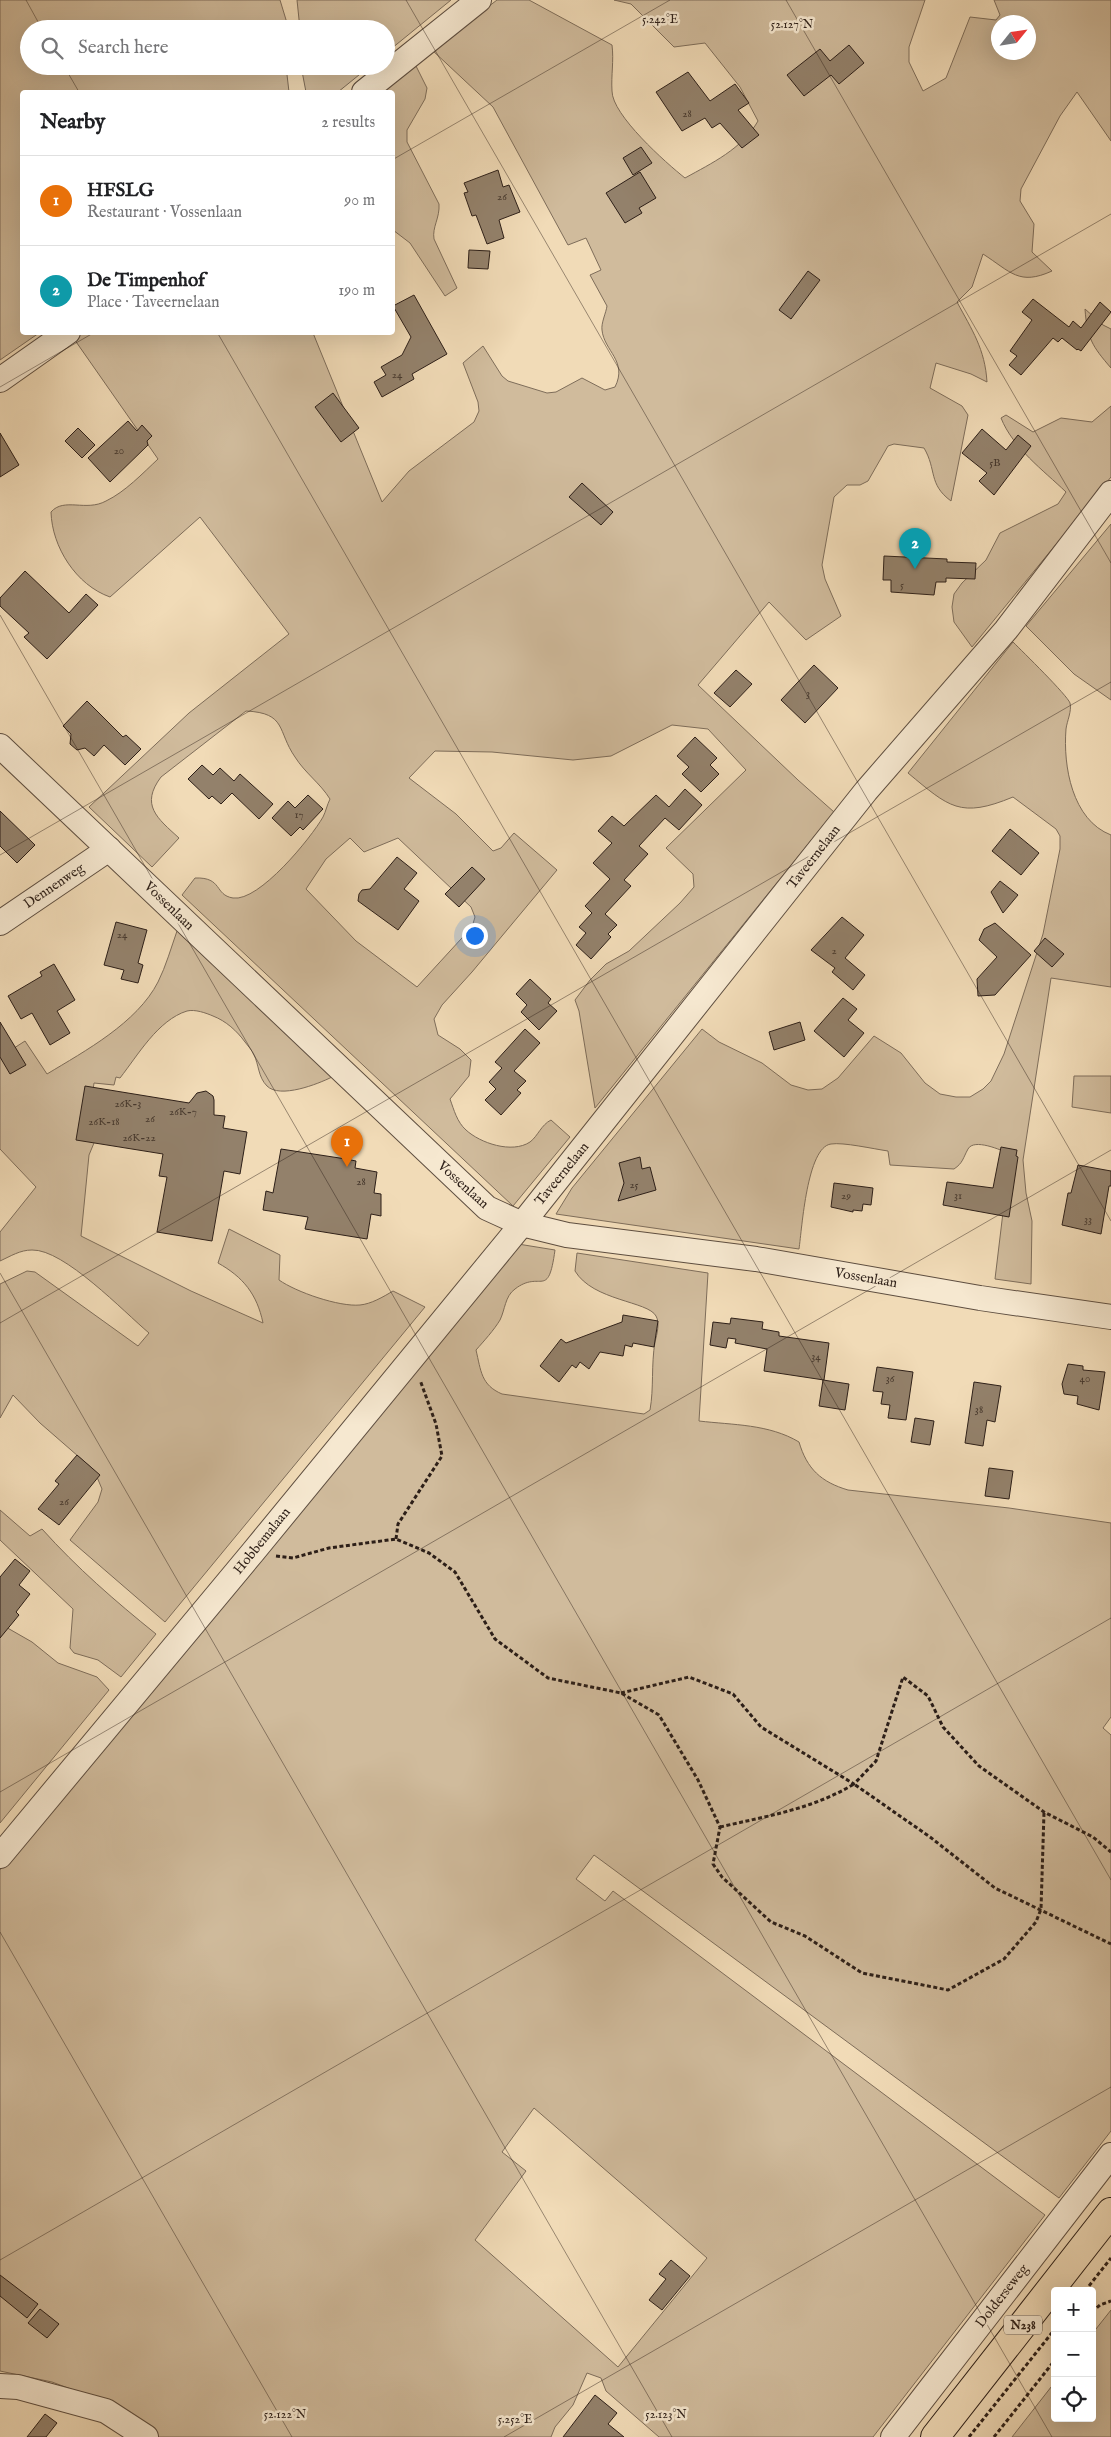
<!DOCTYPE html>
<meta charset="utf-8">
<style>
body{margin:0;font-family:"IM FELL English",serif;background:#f2f2f2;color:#202124}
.controls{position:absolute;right:15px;bottom:15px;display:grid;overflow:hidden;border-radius:5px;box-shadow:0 5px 20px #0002}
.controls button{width:45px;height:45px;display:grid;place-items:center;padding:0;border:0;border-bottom:1px solid #e0e0e0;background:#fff;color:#202124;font:25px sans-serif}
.compass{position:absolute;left:991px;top:15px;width:45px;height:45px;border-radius:50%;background:#fff;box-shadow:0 5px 20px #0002;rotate:60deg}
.you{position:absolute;left:474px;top:935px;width:18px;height:18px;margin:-12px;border:4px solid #fff;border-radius:50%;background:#1a73e8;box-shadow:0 0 0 8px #1a73e833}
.badge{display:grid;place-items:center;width:32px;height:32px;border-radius:50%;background:#0b8043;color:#fff;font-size:16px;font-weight:700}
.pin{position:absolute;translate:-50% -41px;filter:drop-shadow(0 1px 2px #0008)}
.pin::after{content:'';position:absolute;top:26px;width:18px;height:15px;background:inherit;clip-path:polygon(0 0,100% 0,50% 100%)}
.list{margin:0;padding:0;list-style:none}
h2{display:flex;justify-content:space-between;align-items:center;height:65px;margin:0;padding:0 20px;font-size:21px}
h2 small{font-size:16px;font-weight:400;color:#757577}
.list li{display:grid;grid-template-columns:32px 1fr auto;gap:15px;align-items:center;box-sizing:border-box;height:90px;padding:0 20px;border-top:1px solid #e0e0e0}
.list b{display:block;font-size:19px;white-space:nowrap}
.list p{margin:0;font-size:16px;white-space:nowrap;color:#757577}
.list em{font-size:16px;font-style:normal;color:#757577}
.icon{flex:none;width:28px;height:28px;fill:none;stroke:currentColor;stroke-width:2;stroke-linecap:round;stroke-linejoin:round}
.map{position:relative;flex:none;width:1111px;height:2437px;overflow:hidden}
.search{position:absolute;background:#fff;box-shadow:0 5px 20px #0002;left:20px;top:20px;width:375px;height:55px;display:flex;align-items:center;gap:12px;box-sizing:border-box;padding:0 18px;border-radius:28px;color:#757577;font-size:19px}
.panel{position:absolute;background:#fff;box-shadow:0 5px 20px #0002;left:20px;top:90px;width:375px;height:245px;border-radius:5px}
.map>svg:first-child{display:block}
.green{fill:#d0bb9c;stroke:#7e6d5a;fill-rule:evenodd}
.building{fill:#93816b;stroke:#2d1f18}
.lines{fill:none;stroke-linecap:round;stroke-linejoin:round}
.minor-casing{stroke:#5e4e40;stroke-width:26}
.major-casing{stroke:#2d1f18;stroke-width:30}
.path{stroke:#2d1f18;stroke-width:3;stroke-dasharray:4 2.5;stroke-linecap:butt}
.minor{stroke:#f6e8d0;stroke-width:24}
.major{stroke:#f1dbb7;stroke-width:28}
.ticks{fill:none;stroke:#2d1f18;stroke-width:1;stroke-opacity:0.45}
.labels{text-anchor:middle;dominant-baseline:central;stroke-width:5;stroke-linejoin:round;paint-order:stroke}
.number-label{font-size:11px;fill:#46382d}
.shield{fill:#f6e8d0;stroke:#695b4f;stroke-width:1}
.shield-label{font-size:12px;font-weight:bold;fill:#2d1f18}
.street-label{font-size:14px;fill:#2d1f18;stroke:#f6e8d0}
.ticks-label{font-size:12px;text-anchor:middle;fill:#2d1f18;stroke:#f6e8d0;stroke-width:5;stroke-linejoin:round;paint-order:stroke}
</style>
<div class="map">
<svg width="1111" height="2437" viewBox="0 0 1111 2437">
<rect width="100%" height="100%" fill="#f1dbb7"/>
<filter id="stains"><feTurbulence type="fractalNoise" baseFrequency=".004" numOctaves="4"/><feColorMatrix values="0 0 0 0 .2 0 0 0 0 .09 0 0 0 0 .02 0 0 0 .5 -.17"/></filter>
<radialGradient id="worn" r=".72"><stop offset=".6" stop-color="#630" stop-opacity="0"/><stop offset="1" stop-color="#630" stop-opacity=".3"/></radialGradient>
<g class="green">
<polygon points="0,0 280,0 287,23 286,29 29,29 29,66 286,66 289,92 22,92 22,332 39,333 0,360"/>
<polygon points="297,0 451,0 386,53 386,29 300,29"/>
<path d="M497 0H529L612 45C614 61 611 75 612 91 612 115 666 163 685 178 712 163 742 149 758 121L740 87 705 43 674 47 631 4 614 0H925L909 47V62L923 91 946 78 970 17 996 20 1000 15 994 0H1111V141L1077 92 1060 116 1021 189 1020 201 1034 224 1032 252 1052 271C1019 286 1011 272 983 254L972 287 957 302C972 330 985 349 987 382L971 374 936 363 930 388 962 406 968 415 951 501C928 484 937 470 924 448L894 444 888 446 868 481 860 485H847L834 497 822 565 825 579 841 616 806 640 769 602 698 685 798 780 834 812 595 1108 579 1011 575 1000 590 980 606 964 629 951 680 903 694 887 693 874 666 848 746 770 708 729 672 725 611 756 573 760 492 752 435 751 409 778 456 814 493 851 501 848 514 833 557 870 472 972 442 1005 434 1019 438 1035 460 1049 471 1060 469 1076 450 1099C454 1110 457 1122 466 1130 480 1143 512 1154 530 1142 538 1136 541 1125 551 1120L570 1137 513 1206 182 895 195 878C223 877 214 895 233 898 259 902 311 838 323 817 326 811 327 805 330 799 320 783 305 773 295 757 277 731 287 713 246 711L161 777C140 805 157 818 179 838L152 867 89 807 189 713 289 634 200 517 110 597C76 585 52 547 51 512 64 497 86 512 106 501 125 492 143 473 158 459L72 336 78 333H313L382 502 409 471 474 422 479 411 478 402 463 363 483 346 502 376 508 381 547 393 556 392 582 378 605 390 615 387C628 361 604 351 602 330 601 323 606 313 607 306L590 275 601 270 586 238 568 245 493 107 432 50ZM998 22H1028V52H998ZM350 838 364 852 398 838 471 907 475 917 472 927 417 987 356 941 306 889 326 859Z"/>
<polygon points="301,66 370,66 338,92 306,92"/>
<path d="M416 66 427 88 425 99 407 130V142L439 204C440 218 432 227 434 239L457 288 445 296 410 243 393 230 392 92H382Z"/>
<path d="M1085 309 1103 325 1111 329V368C1092 346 1087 338 1085 309Z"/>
<path d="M1111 406V477L972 647 954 622 952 607 954 594 962 583 986 560 1000 533 1058 504 1066 492C1043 470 1013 448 1001 418L1006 415 1033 432 1061 418 1092 422Z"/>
<polygon points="1111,524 1111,700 1074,674 1026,626"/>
<path d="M1013 642C1023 652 1067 695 1070 703 1072 711 1067 721 1066 729 1063 766 1072 820 1111 835V987L1051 978 1023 1160 1026 1193 1032 1221 1031 1284 995 1279 1010 1154C1001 1150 974 1138 968 1149 963 1158 963 1163 954 1169L890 1165 888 1151C874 1149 843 1142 831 1144 807 1147 802 1228 799 1249L556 1214 572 1188 702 1029 719 1042 762 1063 791 1085 808 1090 822 1089 838 1078 874 1036 901 1053 925 1083 940 1094 956 1097H970L983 1089 991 1081 1004 1054 1043 934 1060 849V836L1056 829 1013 797C960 819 949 807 908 773Z"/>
<path d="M177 931 332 1077C318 1084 280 1099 267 1086 258 1077 259 1065 254 1055 252 1050 248 1046 245 1042 237 1031 226 1021 213 1016 206 1013 195 1009 187 1011 158 1020 138 1055 120 1078L116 1077 114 1085 94 1083 90 1112 106 1114 89 1155 81 1236 191 1291 263 1323C257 1294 243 1277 218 1263L229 1229 280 1255 279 1280C296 1292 339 1307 360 1305 371 1304 383 1297 393 1291L425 1307 165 1622 70 1540 98 1502 102 1489 94 1470 40 1423 13 1395 0 1418V1284L27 1271 35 1272 138 1346 149 1333C124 1312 64 1249 32 1250 20 1250 11 1256 0 1261V1232L36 1187 0 1149V1042L8 1052 25 1041 47 1074C85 1051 137 1023 158 982 166 966 171 948 177 931Z"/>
<polygon points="1074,1076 1111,1076 1111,1113 1072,1107"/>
<path d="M518 1244 555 1250C548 1301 541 1269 515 1289 505 1296 505 1310 500 1320 494 1330 484 1341 476 1350 481 1371 481 1385 502 1394L644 1414 650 1410C654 1388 651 1365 655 1342 657 1334 660 1323 656 1316 648 1301 593 1301 575 1271L577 1253 708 1273 699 1421C733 1425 769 1424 799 1442 807 1469 821 1482 848 1490L1009 1508 1111 1523V1717L1103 1728 1111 1735V2131L1059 2198 594 1855 576 1879 605 1901 613 1891 1045 2215 873 2437H659L606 2391 601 2378 587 2373 573 2405 555 2427 551 2437H154L98 2400 76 2391 52 2382 0 2371V1870ZM534 2108 707 2258 618 2367 475 2240 526 2171 502 2152Z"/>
<path d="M0 1510 30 1536 42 1529C77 1568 115 1601 156 1634L121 1677 98 1660 74 1653 70 1648 73 1609 0 1540Z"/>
<polygon points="4,1626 32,1642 58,1663 97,1677 109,1690 0,1823 0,1632"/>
<polygon points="1111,2310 1111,2437 1012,2437 1055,2382 1055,2418 1092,2418 1092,2334"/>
</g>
<g class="building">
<polygon points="849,45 864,63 839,84 831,75 804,96 787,75 820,49 830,61"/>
<polygon points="688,72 710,101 735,84 749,103 738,110 759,135 742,148 720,123 712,128 705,118 682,131 656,92"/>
<polygon points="641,147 652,163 633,175 623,158"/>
<polygon points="498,170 503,187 509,185 520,212 499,220 504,238 487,244 476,215 472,216 464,193 468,192 464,183"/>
<polygon points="640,172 656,198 639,208 642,213 625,223 606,193"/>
<polygon points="469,250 490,251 488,269 468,268"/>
<polygon points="808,271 820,280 791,319 779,310"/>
<polygon points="414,295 447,354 412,374 414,379 382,397 374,382 386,375 381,367 402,355 411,337 393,306"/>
<polygon points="1033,299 1069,327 1073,321 1081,328 1100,302 1111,312 1081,351 1078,349 1077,350 1062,338 1058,342 1053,338 1021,375 1009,365 1017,356 1010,351 1032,320 1022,312"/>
<polygon points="333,393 359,428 341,442 315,407"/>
<polygon points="128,421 137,431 142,425 152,436 147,441 148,445 110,482 88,458"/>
<polygon points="78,428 95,445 82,458 65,441"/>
<polygon points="982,429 1006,450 1018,435 1031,446 994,495 979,481 987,473 962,453"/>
<polygon points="0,433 19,465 0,477"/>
<polygon points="582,483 613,512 601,525 569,497"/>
<polygon points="884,556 947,559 947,562 976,563 975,579 946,578 946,582 936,582 934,595 891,592 891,580 883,580"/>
<polygon points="25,571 69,613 86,594 98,605 47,659 24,637 29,633 0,606 0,598"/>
<polygon points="814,665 838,688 805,723 781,700"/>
<polygon points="736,670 752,684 730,707 714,693"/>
<polygon points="87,701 123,737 126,735 141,749 125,765 104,745 94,756 85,748 77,750 70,744 71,734 63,726"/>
<polygon points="695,737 717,758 710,765 719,774 701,792 682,774 689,767 677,756"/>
<polygon points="202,765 213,775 220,768 234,781 240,774 273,804 259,819 232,793 221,804 212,796 209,799 188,779"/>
<polygon points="685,789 702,805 679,830 665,818 639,846 648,854 624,880 631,886 605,914 617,925 608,934 611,937 591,959 576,945 586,933 579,927 592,913 585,906 610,879 593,863 612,843 598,831 612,816 624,826 656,795 669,807"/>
<polygon points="308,795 323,809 303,830 300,827 291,836 272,818 288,801 295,808"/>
<polygon points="0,811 35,845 17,863 0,846"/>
<polygon points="1010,829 1039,853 1021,875 992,851"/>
<polygon points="397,857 417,873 404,889 419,901 398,930 358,901 359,894 362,890 370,889"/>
<polygon points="472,867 485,879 459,907 445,894"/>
<polygon points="1000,881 1018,895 1003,913 991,892"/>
<polygon points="842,917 864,935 845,958 865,975 853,990 832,972 835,968 811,950"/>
<polygon points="116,922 147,930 138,963 143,965 138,983 121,979 124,970 104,965"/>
<polygon points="995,923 1031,955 995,995 978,996 977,979 997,957 979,940 984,929"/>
<polygon points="1045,938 1064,954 1052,967 1034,951"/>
<polygon points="54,964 75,1000 57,1011 70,1033 50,1045 32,1013 21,1019 8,996 42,976 40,972"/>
<polygon points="530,979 551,999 548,1003 557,1011 539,1030 521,1012 527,1005 516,994"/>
<polygon points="843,998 857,1009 848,1020 864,1033 844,1057 814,1031"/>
<polygon points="0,1022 26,1065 10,1074 0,1057"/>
<polygon points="800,1022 805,1040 774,1050 769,1032"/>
<polygon points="525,1029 540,1043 514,1071 526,1081 517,1090 521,1093 501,1115 485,1100 496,1089 489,1082 502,1068 495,1062"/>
<polygon points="85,1086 189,1103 197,1093 206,1091 213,1096 214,1100 214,1115 225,1116 223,1128 247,1132 240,1174 224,1171 212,1241 157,1232 167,1177 159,1176 163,1154 76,1140"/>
<polygon points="1001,1147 1017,1150 1016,1156 1018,1157 1009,1217 943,1205 947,1182 993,1188"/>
<polygon points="281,1149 346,1159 356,1161 355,1168 377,1172 374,1193 381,1194 381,1216 371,1214 367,1239 305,1229 308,1217 263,1210 266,1191 273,1193"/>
<polygon points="640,1157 642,1169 650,1167 656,1190 618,1201 624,1183 619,1163"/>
<polygon points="1078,1165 1111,1171 1111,1186 1109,1186 1101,1234 1062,1225 1068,1193 1071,1193"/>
<polygon points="834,1183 873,1188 871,1205 863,1204 862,1211 853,1210 853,1212 831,1207"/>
<polygon points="623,1315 658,1321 654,1347 633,1343 632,1347 625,1345 623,1356 600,1352 589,1369 580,1362 576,1368 572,1365 559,1382 540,1366 561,1339 566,1343 595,1332 622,1322"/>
<polygon points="731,1318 763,1322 762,1329 779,1332 779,1336 829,1343 824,1380 764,1371 767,1349 735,1343 736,1339 728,1338 726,1348 710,1345 713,1322 730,1324"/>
<polygon points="1068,1364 1083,1366 1083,1370 1105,1372 1099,1410 1077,1404 1078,1396 1064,1394 1062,1384"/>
<polygon points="877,1367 913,1372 906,1420 888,1418 890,1405 881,1404 883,1392 873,1391"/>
<polygon points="823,1380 849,1384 845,1410 819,1406"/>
<polygon points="974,1382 1001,1386 995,1422 987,1420 983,1446 965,1443"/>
<polygon points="915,1418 934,1421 930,1445 911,1442"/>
<polygon points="77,1455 100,1475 59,1525 38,1509 59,1484 55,1481"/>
<polygon points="989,1468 1013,1471 1009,1499 985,1496"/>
<polygon points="15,1559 30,1571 19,1585 30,1594 16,1612 19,1615 0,1638 0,1577"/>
<polygon points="671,2260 690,2276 662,2310 649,2300 666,2279 659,2274"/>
<polygon points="0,2275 38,2304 27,2318 0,2296"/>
<polygon points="40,2309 59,2324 47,2338 28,2323"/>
<polygon points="595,2395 617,2413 608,2424 624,2437 563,2437"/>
<polygon points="45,2414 57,2423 46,2437 27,2437"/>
</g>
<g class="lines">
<defs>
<g id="minor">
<polyline points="364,92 479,0"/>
<polyline points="0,380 68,332"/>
<polyline points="0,746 487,1208 522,1224 567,1235 756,1259 980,1298 1111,1317"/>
<polyline points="0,923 109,849"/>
<polyline points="0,1856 253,1552 522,1224 866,791 1006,630 1111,493"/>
<polyline points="0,2386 18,2387 106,2411 146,2437"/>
<polyline points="893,2437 1111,2155"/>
</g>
<polyline id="major" points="935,2437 1111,2212"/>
</defs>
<use href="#minor" class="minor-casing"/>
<use href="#major" class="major-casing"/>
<g class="path">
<polyline points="396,1539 398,1524 442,1456 436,1424 420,1380"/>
<polyline points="276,1556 293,1558 329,1548 396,1539 429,1553 455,1572 495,1639 548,1678 621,1693 659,1715 698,1780 720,1827 713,1864 722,1877 771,1922 805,1936 862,1973 948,1990 1004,1959 1036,1922 1041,1909 1044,1812"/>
<polyline points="621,1693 689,1677 733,1694 761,1727 854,1784 876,1761 903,1677 928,1696 943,1727 979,1766 1044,1812 1093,1837 1111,1852"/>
<path d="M720 1827C767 1816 813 1809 854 1784L930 1837 995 1888 1111 1944"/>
<polyline points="1085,2291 1111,2258"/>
<polyline points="1092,2312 1100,2305 1111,2301"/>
<polyline points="969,2437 1055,2329"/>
<polyline points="994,2437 1055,2360"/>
</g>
<use href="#minor" class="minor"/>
<use href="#major" class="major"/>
</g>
<path class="ticks" d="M26 0 42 29M406 0 1111 1221M786 0 1111 563M64 66 79 92M392 160 670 0M217 332 1111 1880M0 387 95 332M0 615 1052 2437M0 855 1111 214M0 1273 672 2437M0 1323 1111 682M0 1792 1111 1150M0 1932 292 2437M0 2260 1111 1618M504 2437 1111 2087"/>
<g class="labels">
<g class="number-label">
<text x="687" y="114">28</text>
<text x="502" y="197">26</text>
<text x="397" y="375">24</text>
<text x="119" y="451">20</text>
<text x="995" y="463">5B</text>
<text x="902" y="585">5</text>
<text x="808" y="694">3</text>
<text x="299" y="815">17</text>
<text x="122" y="935">24</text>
<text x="834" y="951">2</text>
<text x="128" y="1104">26K-3</text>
<text x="183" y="1112">26K-7</text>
<text x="150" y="1119">26</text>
<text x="104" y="1122">26K-18</text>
<text x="139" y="1138">26K-22</text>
<text x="361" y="1182">28</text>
<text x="634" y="1185">25</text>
<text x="846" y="1196">29</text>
<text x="958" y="1196">31</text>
<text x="1088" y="1220">33</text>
<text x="816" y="1357">34</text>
<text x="890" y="1379">36</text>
<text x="1085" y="1379">40</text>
<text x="979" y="1410">38</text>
<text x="64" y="1502">26</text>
</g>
<rect class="shield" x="1004" y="2315.5" width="38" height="19" rx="4"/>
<g class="shield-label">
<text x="1023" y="2325">N238</text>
</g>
<g class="street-label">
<text transform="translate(814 857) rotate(-52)">Taveernelaan</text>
<text transform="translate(54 886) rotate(-34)">Dennenweg</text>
<text transform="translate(169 906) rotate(44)">Vossenlaan</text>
<text transform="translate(562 1174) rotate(-51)">Taveernelaan</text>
<text transform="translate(463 1185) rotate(42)">Vossenlaan</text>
<text transform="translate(866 1278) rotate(10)">Vossenlaan</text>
<text transform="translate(262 1541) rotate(-51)">Hobbemalaan</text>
<text transform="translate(1002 2296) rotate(-52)">Dolderseweg</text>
</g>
</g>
<g class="ticks-label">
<text x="660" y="23">5.242°E</text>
<text x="792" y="28">52.127°N</text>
<text x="285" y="2418">52.122°N</text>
<text x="666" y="2418">52.123°N</text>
<text x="515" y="2423">5.252°E</text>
</g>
<rect width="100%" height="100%" filter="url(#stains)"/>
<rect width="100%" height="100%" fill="url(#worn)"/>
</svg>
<div class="controls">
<button>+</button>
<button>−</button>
<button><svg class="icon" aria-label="locate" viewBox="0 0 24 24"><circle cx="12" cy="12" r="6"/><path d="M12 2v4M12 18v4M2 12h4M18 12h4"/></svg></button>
</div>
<svg class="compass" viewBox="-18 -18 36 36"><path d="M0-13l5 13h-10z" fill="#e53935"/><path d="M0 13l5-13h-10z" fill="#757577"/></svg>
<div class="you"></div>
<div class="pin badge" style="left:347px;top:1167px;background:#e8710a">1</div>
<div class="pin badge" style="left:915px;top:569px;background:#0f9aa8">2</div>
<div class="search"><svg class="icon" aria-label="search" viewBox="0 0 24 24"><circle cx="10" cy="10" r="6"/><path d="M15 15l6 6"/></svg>Search here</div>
<section class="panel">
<h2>Nearby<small>2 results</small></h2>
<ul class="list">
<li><span class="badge" style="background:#e8710a">1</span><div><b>HFSLG</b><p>Restaurant · Vossenlaan</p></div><em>90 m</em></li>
<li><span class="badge" style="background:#0f9aa8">2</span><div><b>De Timpenhof</b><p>Place · Taveernelaan</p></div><em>190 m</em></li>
</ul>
</section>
</div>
